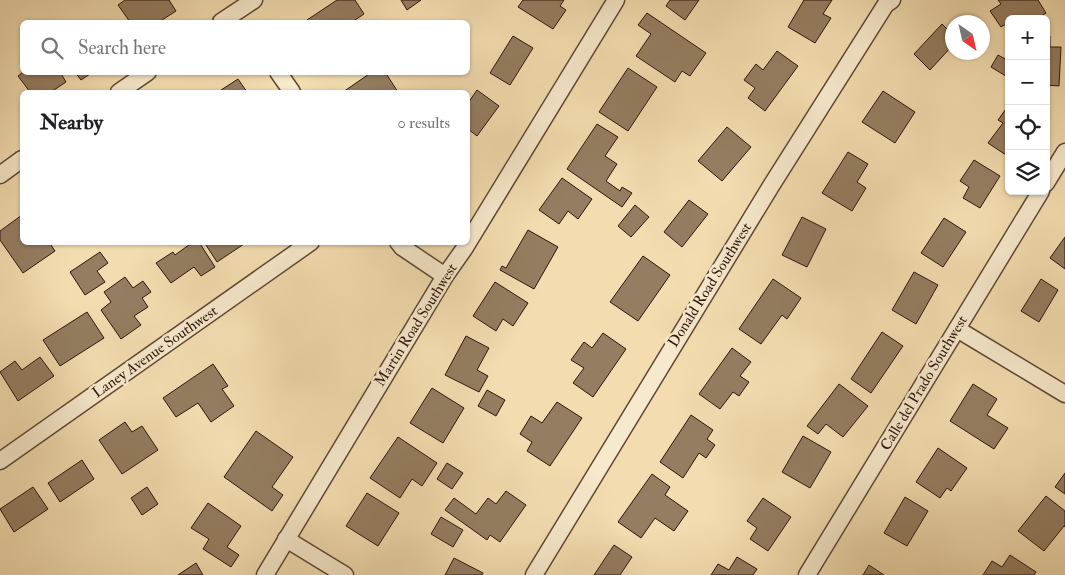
<!DOCTYPE html>
<meta charset="utf-8">
<style>
body{margin:0;font-family:"IM FELL Double Pica",serif;background:#f6f6f6;color:#202124}
.controls{position:absolute;right:15px;top:15px;display:grid;overflow:hidden;border-radius:8px;box-shadow:0 1px 4px #0004}
.controls button{width:45px;height:45px;display:grid;place-items:center;padding:0;border:0;border-bottom:1px solid #e0e0e0;background:#fff;color:#202124;font:25px sans-serif}
.compass{position:absolute;left:945px;top:15px;width:45px;height:45px;border-radius:50%;background:#fff;box-shadow:0 1px 4px #0004;rotate:146deg}
.list{margin:0;padding:0;list-style:none}
h2{display:flex;justify-content:space-between;align-items:center;height:65px;margin:0;padding:0 20px;font-size:21px}
h2 small{font-size:16px;font-weight:400;color:#757577}
.icon{flex:none;width:28px;height:28px;fill:none;stroke:currentColor;stroke-width:2;stroke-linecap:round;stroke-linejoin:round}
.map{position:relative;flex:none;width:1065px;height:575px;overflow:hidden}
.search{position:absolute;background:#fff;box-shadow:0 1px 4px #0004;left:20px;top:20px;width:450px;height:55px;display:flex;align-items:center;gap:12px;box-sizing:border-box;padding:0 18px;border-radius:8px;color:#757577;font-size:19px}
.panel{position:absolute;background:#fff;box-shadow:0 1px 4px #0004;left:20px;top:90px;width:450px;height:155px;border-radius:8px}
.map>svg:first-child{display:block}
.building{fill:#947d61;stroke:#2e150b}
.lines{fill:none;stroke-linecap:round;stroke-linejoin:round}
.minor-casing{stroke:#5f4734;stroke-width:19}
.minor{stroke:#f7e9cc;stroke-width:16}
.labels{text-anchor:middle;dominant-baseline:central;stroke-width:5;stroke-linejoin:round;paint-order:stroke}
.street-label{font-size:15px;fill:#2e150b;stroke:#f7e9cc}
</style>
<div class="map">
<svg width="1065" height="575" viewBox="0 0 1065 575">
<rect width="100%" height="100%" fill="#f3ddb0"/>
<filter id="stains"><feTurbulence type="fractalNoise" baseFrequency=".004" numOctaves="4"/><feColorMatrix values="0 0 0 0 .2 0 0 0 0 .09 0 0 0 0 .02 0 0 0 .5 -.17"/></filter>
<radialGradient id="worn" r=".72"><stop offset=".6" stop-color="#630" stop-opacity="0"/><stop offset="1" stop-color="#630" stop-opacity=".3"/></radialGradient>
<g class="building">
<polygon points="125,0 169,0 176,11 159,22 130,22 118,5"/>
<polygon points="337,0 355,0 364,14 352,22 308,22 307,20"/>
<polygon points="401,0 421,0 407,10"/>
<polygon points="523,0 564,0 560,6 566,10 553,29 518,7"/>
<polygon points="670,0 699,0 685,20 666,6"/>
<polygon points="804,0 832,0 823,14 831,18 815,43 788,27"/>
<polygon points="998,0 1038,0 1046,13 1037,19 1009,19 1009,22 1001,27 990,11 1001,4"/>
<polygon points="647,13 706,53 690,76 682,71 675,82 636,56 651,34 638,25"/>
<polygon points="942,24 952,34 952,46 930,70 914,54"/>
<polygon points="513,36 533,48 510,85 490,73"/>
<polygon points="1046,36 1050,36 1050,47 1061,47 1059,86 1046,85"/>
<polygon points="777,51 798,66 765,111 748,98 755,88 744,80 756,64 763,70"/>
<polygon points="998,55 1009,61 1009,78 991,67"/>
<polygon points="628,68 657,87 628,131 599,112"/>
<polygon points="23,72 60,72 66,82 51,92 30,92 18,76"/>
<polygon points="75,72 93,72 81,80"/>
<polygon points="372,72 385,72 398,92 343,92"/>
<polygon points="238,79 247,92 218,92"/>
<polygon points="477,90 499,106 477,136 468,129 468,103"/>
<polygon points="883,91 915,112 895,143 862,122"/>
<polygon points="1008,106 1009,106 1009,157 988,143 1003,123 998,120"/>
<polygon points="597,124 618,137 605,156 617,164 606,181 620,191 622,187 632,193 622,207 567,169"/>
<polygon points="727,127 751,147 722,181 698,161"/>
<polygon points="848,152 868,164 857,182 866,188 852,211 822,193"/>
<polygon points="974,160 1000,176 980,208 963,198 969,187 960,181"/>
<polygon points="562,178 592,199 578,219 568,211 559,224 539,210"/>
<polygon points="689,200 708,214 682,247 664,232"/>
<polygon points="635,205 649,217 631,237 618,226"/>
<polygon points="22,215 22,242 49,242 55,251 23,273 0,240 0,231"/>
<polygon points="802,217 826,229 807,267 782,255"/>
<polygon points="944,218 966,232 943,267 921,253"/>
<polygon points="528,230 558,247 534,289 500,270 502,266 506,268"/>
<polygon points="1065,237 1065,269 1050,258"/>
<polygon points="193,242 199,242 215,267 201,276 194,267 171,283 156,263 173,252 175,255"/>
<polygon points="204,242 247,242 217,262"/>
<polygon points="100,252 108,263 97,271 105,282 85,295 70,272"/>
<polygon points="643,256 670,275 638,321 610,302"/>
<polygon points="914,272 938,285 916,324 892,310"/>
<polygon points="125,277 133,288 143,281 151,292 142,298 148,307 134,316 141,325 121,339 101,310 111,302 104,292"/>
<polygon points="773,279 801,298 787,319 782,315 761,344 739,329"/>
<polygon points="1041,279 1058,290 1039,322 1021,311"/>
<polygon points="495,282 528,303 513,326 503,319 496,331 473,316"/>
<polygon points="87,312 104,338 60,366 43,340"/>
<polygon points="882,332 903,346 871,393 851,379"/>
<polygon points="603,333 626,349 593,397 573,383 584,368 571,360 584,342 592,348"/>
<polygon points="466,336 489,348 477,370 488,376 479,392 445,375"/>
<polygon points="732,348 751,362 740,376 749,382 739,396 733,392 720,409 699,394"/>
<polygon points="40,357 54,376 18,401 0,372 15,361 22,370"/>
<polygon points="213,364 228,386 222,389 234,406 211,422 198,403 176,417 163,398"/>
<polygon points="839,384 868,406 843,437 826,424 818,434 807,426"/>
<polygon points="973,384 997,399 987,415 1008,428 994,449 950,421"/>
<polygon points="432,388 464,408 443,443 410,423"/>
<polygon points="487,390 505,400 496,416 478,406"/>
<polygon points="557,402 582,418 550,466 527,451 532,442 520,434 531,416 542,423"/>
<polygon points="691,415 713,430 707,439 715,445 706,458 699,453 683,478 660,462"/>
<polygon points="125,422 132,432 142,426 158,450 122,474 99,440"/>
<polygon points="256,431 293,457 272,487 283,495 272,511 224,477"/>
<polygon points="803,436 831,452 810,488 782,472"/>
<polygon points="398,437 437,463 422,486 412,479 400,498 370,478"/>
<polygon points="938,448 967,468 951,491 947,488 940,498 916,482"/>
<polygon points="82,460 94,479 60,502 48,483"/>
<polygon points="447,463 463,473 452,489 437,479"/>
<polygon points="1065,473 1065,494 1055,487"/>
<polygon points="652,474 670,487 665,495 688,511 674,531 655,518 641,538 618,522"/>
<polygon points="33,487 48,509 14,532 0,509"/>
<polygon points="147,487 158,504 142,515 131,498"/>
<polygon points="506,491 526,505 500,542 490,535 487,540 445,510 454,498 476,514 488,498 496,504"/>
<polygon points="367,493 399,513 378,546 346,526"/>
<polygon points="1046,496 1065,511 1065,527 1064,526 1044,551 1018,531"/>
<polygon points="905,497 928,511 907,546 884,533"/>
<polygon points="763,498 791,517 768,551 750,539 757,528 747,521"/>
<polygon points="208,503 241,526 227,547 239,555 231,567 203,549 209,539 191,528"/>
<polygon points="441,517 463,530 453,547 431,534"/>
<polygon points="614,545 632,557 620,575 594,575"/>
<polygon points="1010,555 1036,572 1034,575 983,575 992,561 1002,567"/>
<polygon points="737,557 757,569 753,575 711,575 718,564 729,570"/>
<polygon points="454,558 483,573 482,575 445,575"/>
<polygon points="196,563 203,575 178,575"/>
<polygon points="869,565 884,575 863,575"/>
</g>
<g class="lines">
<defs>
<g id="minor">
<polyline points="221,22 254,0"/>
<polyline points="278,72 292,92"/>
<polyline points="119,92 148,72"/>
<polyline points="0,175 22,159"/>
<polyline points="1046,183 1065,152"/>
<polyline points="398,242 402,247 445,276"/>
<polyline points="957,329 1065,394"/>
<polyline points="0,461 311,242"/>
<polyline points="286,539 345,575"/>
<polyline points="265,575 445,276 464,249 616,0"/>
<polyline points="534,575 771,186 886,4 892,0"/>
<polyline points="807,575 1041,191"/>
</g>
</defs>
<use href="#minor" class="minor-casing"/>
<use href="#minor" class="minor"/>
</g>
<g class="labels">
<g class="street-label">
<text transform="translate(710 285) rotate(-58)">Donald Road Southwest</text>
<text transform="translate(416 325) rotate(-58)">Martin Road Southwest</text>
<text transform="translate(155 352) rotate(-35)">Laney Avenue Southwest</text>
<text transform="translate(924 383) rotate(-59)">Calle del Prado Southwest</text>
</g>
</g>
<rect width="100%" height="100%" filter="url(#stains)"/>
<rect width="100%" height="100%" fill="url(#worn)"/>
</svg>
<div class="controls">
<button>+</button>
<button>−</button>
<button><svg class="icon" aria-label="locate" viewBox="0 0 24 24"><circle cx="12" cy="12" r="6"/><path d="M12 2v4M12 18v4M2 12h4M18 12h4"/></svg></button>
<button><svg class="icon" aria-label="layers" viewBox="0 0 24 24"><path d="M12 4l9 5-9 5-9-5zM3 14l9 5 9-5"/></svg></button>
</div>
<svg class="compass" viewBox="-18 -18 36 36"><path d="M0-13l5 13h-10z" fill="#e53935"/><path d="M0 13l5-13h-10z" fill="#757577"/></svg>
<div class="search"><svg class="icon" aria-label="search" viewBox="0 0 24 24"><circle cx="10" cy="10" r="6"/><path d="M15 15l6 6"/></svg>Search here</div>
<section class="panel">
<h2>Nearby<small>0 results</small></h2>
<ul class="list">
</ul>
</section>
</div>
